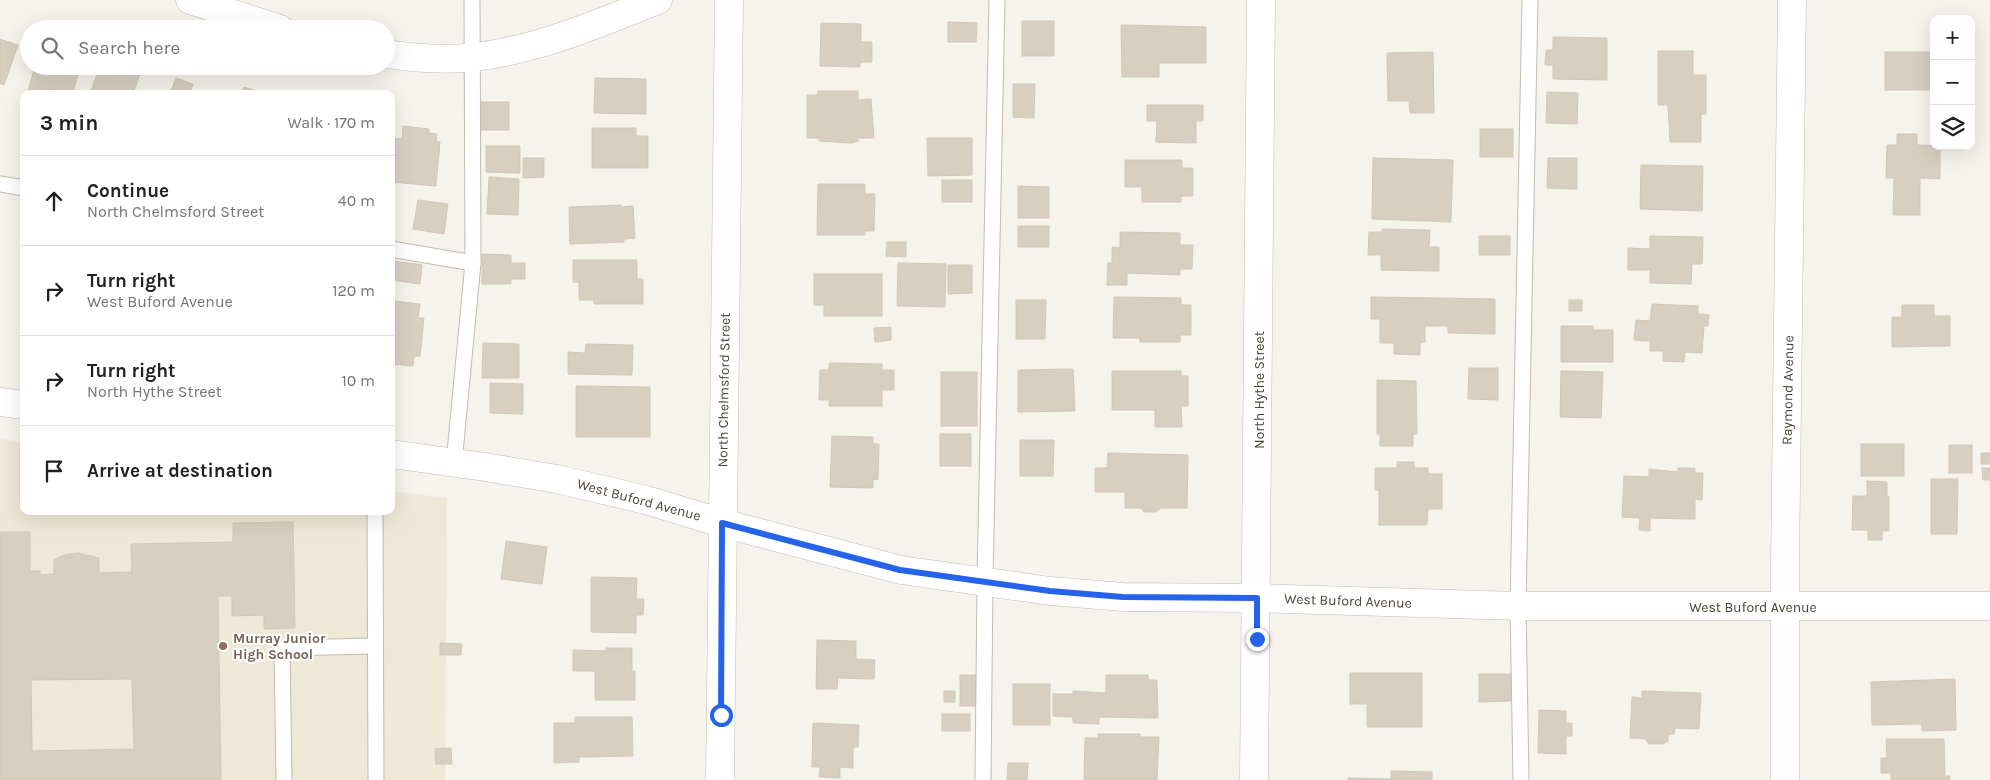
<!DOCTYPE html>
<meta charset="utf-8">
<style>
body{margin:0;font-family:Karla,sans-serif;background:#f2f2f2;color:#202124}
.controls{position:absolute;right:15px;top:15px;display:grid;overflow:hidden;border-radius:10px;box-shadow:0 5px 20px #0002}
.controls button{width:45px;height:45px;display:grid;place-items:center;padding:0;border:0;border-bottom:1px solid #e0e0e0;background:#fff;color:#202124;font:25px sans-serif}
.stop{position:absolute;width:15px;height:15px;margin:-11px;border:4px solid #2563eb;border-radius:50%;background:#fff}
.stop.end{background:#2563eb;border-color:#fff;box-shadow:0 1px 5px #0008}
.list{margin:0;padding:0;list-style:none}
h2{display:flex;justify-content:space-between;align-items:center;height:65px;margin:0;padding:0 20px;font-size:21px}
h2 small{font-size:16px;font-weight:400;color:#757577}
.list li{display:grid;grid-template-columns:32px 1fr auto;gap:15px;align-items:center;box-sizing:border-box;height:90px;padding:0 20px;border-top:1px solid #e0e0e0}
.list b{display:block;font-size:19px;white-space:nowrap}
.list p{margin:0;font-size:16px;white-space:nowrap;color:#757577}
.list em{font-size:16px;font-style:normal;color:#757577}
.icon{flex:none;width:28px;height:28px;fill:none;stroke:currentColor;stroke-width:2;stroke-linecap:round;stroke-linejoin:round}
.map{position:relative;flex:none;width:1990px;height:780px;overflow:hidden}
.search{position:absolute;background:#fff;box-shadow:0 5px 20px #0002;left:20px;top:20px;width:375px;height:55px;display:flex;align-items:center;gap:12px;box-sizing:border-box;padding:0 18px;border-radius:28px;color:#757577;font-size:19px}
.panel{position:absolute;background:#fff;box-shadow:0 5px 20px #0002;left:20px;top:90px;width:375px;height:425px;border-radius:10px}
.map>svg:first-child{display:block}
.education{fill:#efe8d6}
.building{fill:#d8cfc1;stroke:#d3c7b4;fill-rule:evenodd}
.lines{fill:none;stroke-linecap:round;stroke-linejoin:round}
.service-casing{stroke:#c2bbae;stroke-width:17}
.minor-casing{stroke:#c2bbae;stroke-width:29}
.service{stroke:#fff;stroke-width:15}
.minor{stroke:#fff;stroke-width:28}
.route{stroke:#2563eb;stroke-width:6}
.education-dot{fill:#8d6e63;stroke:#fff;stroke-width:2}
.labels{text-anchor:middle;dominant-baseline:central;stroke-width:4;stroke-linejoin:round;paint-order:stroke}
.street-label{font-size:14px;fill:#4b4439;stroke:#fff}
.education-label{font-size:14px;font-weight:bold;fill:#785e54;stroke:#fff;text-anchor:start}
</style>
<div class="map">
<svg width="1990" height="780" viewBox="0 0 1990 780">
<rect width="100%" height="100%" fill="#f6f3ec"/>
<polygon class="education" points="0,439 24,442 24,511 391,511 391,491 447,498 445,780 0,780"/>
<g class="building">
<rect x="1022" y="21" width="32" height="35"/>
<polygon points="948,22 977,23 976,42 948,42"/>
<polygon points="821,23 861,24 861,42 872,42 872,62 860,62 860,67 820,66"/>
<polygon points="1121,25 1206,27 1206,63 1159,63 1159,77 1122,77"/>
<polygon points="1553,37 1607,38 1607,80 1553,79 1553,65 1545,65 1546,50 1553,50"/>
<polygon points="0,39 18,45 4,85 0,84"/>
<polygon points="1658,51 1693,51 1693,75 1706,75 1706,114 1701,114 1701,142 1670,142 1668,105 1658,105"/>
<polygon points="1433,52 1434,113 1410,113 1409,101 1388,101 1387,53"/>
<rect x="1885" y="52" width="49" height="38"/>
<polygon points="35,66 81,66 72,94 62,94 49,89 48,94 27,94"/>
<polygon points="100,66 128,66 141,71 133,94 90,94"/>
<polygon points="176,78 193,84 191,90 202,94 170,94"/>
<polygon points="595,78 646,79 646,114 594,113"/>
<polygon points="1013,84 1035,84 1034,118 1013,117"/>
<polygon points="244,87 264,94 241,94"/>
<polygon points="818,91 858,91 858,100 871,99 874,138 858,138 858,141 851,143 819,141 819,138 807,138 807,95 818,95"/>
<polygon points="1547,92 1578,93 1577,124 1546,123"/>
<rect x="481" y="102" width="28" height="28"/>
<polygon points="1147,105 1203,105 1203,121 1196,121 1196,143 1156,142 1157,121 1147,121"/>
<polygon points="403,126 429,129 429,133 437,134 436,142 440,142 436,186 391,182 391,138 402,139"/>
<polygon points="592,128 636,128 636,136 648,136 648,168 592,168"/>
<rect x="1480" y="129" width="33" height="28"/>
<polygon points="1897,134 1917,134 1917,145 1940,146 1940,179 1920,178 1920,215 1893,215 1894,178 1886,178 1887,145 1897,145"/>
<polygon points="927,138 972,138 972,175 928,176"/>
<polygon points="486,146 520,146 520,173 486,172"/>
<polygon points="523,158 544,158 544,177 523,178"/>
<polygon points="1373,158 1453,160 1451,222 1372,219"/>
<polygon points="1548,158 1577,158 1577,189 1547,188"/>
<polygon points="1125,160 1182,160 1182,168 1193,168 1193,196 1181,196 1181,202 1142,202 1142,187 1125,187"/>
<polygon points="1641,165 1703,166 1702,211 1640,209"/>
<polygon points="489,177 519,179 518,215 487,214"/>
<rect x="942" y="180" width="30" height="22"/>
<polygon points="818,184 865,184 865,194 875,194 874,231 865,231 865,235 817,235"/>
<polygon points="1018,186 1049,187 1049,218 1018,218"/>
<polygon points="418,200 448,204 444,234 413,229"/>
<polygon points="621,205 621,207 633,206 635,238 624,239 624,242 570,244 569,207"/>
<rect x="1018" y="226" width="31" height="21"/>
<polygon points="1382,229 1430,230 1429,247 1439,247 1439,271 1381,270 1381,255 1368,255 1369,232 1382,232"/>
<polygon points="1120,232 1180,233 1180,245 1193,245 1192,269 1180,269 1180,275 1127,273 1127,285 1107,285 1108,263 1112,263 1112,247 1120,248"/>
<rect x="1479" y="236" width="31" height="19"/>
<polygon points="1650,236 1703,237 1702,264 1692,264 1691,284 1650,283 1650,270 1628,270 1628,248 1650,249"/>
<polygon points="887,242 906,242 906,257 886,256"/>
<polygon points="482,254 511,255 511,263 525,263 525,279 511,279 511,284 482,284"/>
<polygon points="573,260 637,260 637,279 643,279 643,304 594,304 594,300 579,300 579,282 573,282"/>
<polygon points="393,261 422,265 420,284 391,280"/>
<polygon points="898,263 946,264 945,307 897,306"/>
<polygon points="948,265 972,265 972,293 948,294"/>
<polygon points="814,274 882,274 882,316 824,316 824,305 814,305"/>
<polygon points="1114,297 1181,298 1181,305 1191,305 1191,335 1180,335 1180,342 1140,342 1140,338 1113,338"/>
<polygon points="1371,297 1495,299 1495,334 1448,333 1448,326 1425,326 1425,342 1420,342 1420,355 1394,354 1394,343 1380,343 1380,319 1371,319"/>
<polygon points="1016,300 1046,300 1045,339 1016,339"/>
<rect x="1569" y="300" width="13" height="11"/>
<polygon points="394,301 420,304 418,318 424,318 420,356 414,356 413,366 391,364 391,327"/>
<polygon points="1652,304 1698,306 1698,314 1709,315 1708,326 1704,326 1702,353 1685,352 1684,362 1663,361 1663,351 1650,351 1650,341 1634,340 1636,320 1650,321"/>
<polygon points="1902,305 1934,305 1934,316 1950,316 1950,346 1892,347 1892,317 1902,317"/>
<polygon points="1561,326 1593,326 1593,330 1613,330 1613,362 1561,362"/>
<polygon points="891,327 891,340 875,342 874,328"/>
<polygon points="483,343 519,344 519,378 482,378"/>
<polygon points="586,344 633,345 632,375 568,374 568,352 585,353"/>
<polygon points="829,363 882,364 882,370 894,370 894,390 882,390 882,406 829,406 829,400 819,400 820,370 829,370"/>
<polygon points="1469,368 1498,368 1498,400 1468,399"/>
<polygon points="1073,369 1075,411 1018,412 1018,370"/>
<polygon points="1112,371 1181,371 1181,376 1188,376 1188,406 1181,406 1182,427 1155,427 1155,410 1112,410"/>
<polygon points="1561,371 1603,372 1601,418 1560,417"/>
<rect x="941" y="372" width="36" height="54"/>
<polygon points="1377,380 1416,381 1417,434 1413,434 1413,446 1380,446 1380,434 1377,434"/>
<polygon points="490,383 523,384 523,414 490,413"/>
<polygon points="576,386 650,387 650,437 576,437"/>
<rect x="940" y="434" width="31" height="32"/>
<polygon points="832,436 873,437 873,444 879,444 878,480 873,479 873,488 830,487"/>
<polygon points="1020,440 1054,440 1053,476 1020,476"/>
<rect x="1861" y="444" width="43" height="32"/>
<rect x="1949" y="445" width="23" height="28"/>
<polygon points="1108,453 1188,455 1187,508 1161,508 1156,512 1144,512 1141,508 1125,508 1125,492 1095,492 1095,468 1107,468"/>
<rect x="1981" y="453" width="9" height="11"/>
<polygon points="1397,462 1414,462 1414,468 1428,468 1428,474 1442,474 1442,509 1428,509 1427,525 1379,525 1379,490 1375,490 1375,468 1397,468"/>
<polygon points="1678,468 1695,468 1695,473 1703,473 1702,500 1695,499 1695,519 1650,518 1650,531 1639,530 1640,518 1622,517 1624,476 1649,477 1649,469 1678,472"/>
<polygon points="1982,468 1990,468 1990,480 1983,480"/>
<polygon points="1931,479 1958,479 1957,534 1931,534"/>
<polygon points="1867,481 1887,482 1887,496 1889,496 1889,531 1882,531 1882,540 1868,540 1868,530 1852,530 1853,496 1867,496"/>
<path d="M293 522 295 628 264 629V615L232 616V596H218L221 780H0V532H30V571H40V575L54 574V560L64 555 78 553 99 558V573L132 572 131 544 233 542V523ZM132 679 134 749 32 751 31 680Z"/>
<polygon points="506,541 547,547 542,584 501,579"/>
<polygon points="591,577 637,578 636,599 644,599 643,615 636,615 636,633 591,632"/>
<polygon points="817,640 856,641 856,659 875,660 874,679 838,678 837,689 816,689"/>
<polygon points="440,643 462,644 461,655 440,655"/>
<polygon points="606,648 632,648 632,671 635,671 635,700 595,700 595,671 573,671 573,650 606,651"/>
<polygon points="1350,673 1422,673 1422,727 1367,727 1367,704 1350,704"/>
<polygon points="1479,674 1511,674 1511,701 1479,702"/>
<rect x="960" y="675" width="17" height="31"/>
<polygon points="1106,675 1148,675 1148,680 1157,680 1158,718 1099,717 1099,724 1073,723 1073,717 1053,716 1053,694 1073,694 1073,691 1106,693"/>
<polygon points="1955,679 1956,730 1922,731 1922,724 1872,725 1871,682"/>
<rect x="1013" y="684" width="37" height="41"/>
<rect x="944" y="691" width="11" height="11"/>
<polygon points="1642,691 1701,693 1699,729 1675,728 1674,734 1668,734 1668,741 1663,744 1649,744 1645,739 1630,738 1632,697 1642,698"/>
<polygon points="1539,710 1566,711 1566,723 1572,723 1572,736 1566,736 1566,754 1538,753"/>
<rect x="942" y="714" width="28" height="17"/>
<polygon points="575,717 632,717 633,756 579,757 579,762 554,763 554,723 575,723"/>
<polygon points="813,723 859,725 858,747 853,747 853,768 840,767 840,778 819,777 820,767 812,767"/>
<polygon points="1098,734 1140,734 1140,737 1159,737 1157,780 1084,780 1085,738 1098,738"/>
<polygon points="1886,739 1944,739 1945,776 1950,776 1950,780 1891,780 1891,773 1881,773 1881,758 1887,758"/>
<polygon points="451,748 452,764 436,764 435,749"/>
<polygon points="1008,763 1028,763 1027,780 1007,780"/>
<polygon points="1391,771 1432,772 1432,780 1348,780 1348,778 1391,779"/>
</g>
<g class="lines">
<defs>
<g id="service">
<polyline points="0,184 24,188"/>
<polyline points="391,249 473,263"/>
<polyline points="454,463 473,263 472,0"/>
<polyline points="375,511 376,780"/>
<polyline points="284,780 282,648 375,646"/>
<polyline points="983,780 985,581 997,0"/>
<polyline points="1521,780 1518,606 1530,0"/>
</g>
<g id="minor">
<polyline points="190,0 280,29"/>
<path d="M386 54C414 58 445 61 474 57 538 50 599 23 658 0"/>
<polyline points="0,402 24,405"/>
<polyline points="391,454 485,467 557,479 646,500 722,523 901,570 1050,591 1123,597 1257,598 1518,606 1990,606"/>
<polyline points="720,780 729,0"/>
<polyline points="1254,780 1261,0"/>
<polyline points="1785,780 1785,566 1792,0"/>
</g>
</defs>
<use href="#service" class="service-casing"/>
<use href="#minor" class="minor-casing"/>
<use href="#service" class="service"/>
<use href="#minor" class="minor"/>
</g>
<g class="lines">
<polyline class="route" points="721,715 722,523 900,570 1050,591 1123,597 1257,598 1257,639"/>
</g>
<circle class="education-dot" cx="223" cy="646" r="5"/>
<g class="labels">
<g class="street-label">
<text transform="translate(724 390) rotate(-89)">North Chelmsford Street</text>
<text transform="translate(1259 390) rotate(-90)">North Hythe Street</text>
<text transform="translate(1788 390) rotate(-89)">Raymond Avenue</text>
<text transform="translate(639 500) rotate(15)">West Buford Avenue</text>
<text transform="translate(1348 601) rotate(2)">West Buford Avenue</text>
<text x="1753" y="607">West Buford Avenue</text>
</g>
<g class="education-label">
<text x="233" y="638">Murray Junior<tspan x="233" dy="16">High School</tspan></text>
</g>
</g>
</svg>
<div class="controls">
<button>+</button>
<button>−</button>
<button><svg class="icon" aria-label="layers" viewBox="0 0 24 24"><path d="M12 4l9 5-9 5-9-5zM3 14l9 5 9-5"/></svg></button>
</div>
<div class="stop" style="left:721px;top:715px"></div>
<div class="stop end" style="left:1257px;top:639px"></div>
<div class="search"><svg class="icon" aria-label="search" viewBox="0 0 24 24"><circle cx="10" cy="10" r="6"/><path d="M15 15l6 6"/></svg>Search here</div>
<section class="panel">
<h2>3 min<small>Walk · 170 m</small></h2>
<ul class="list">
<li><svg class="icon" aria-label="ahead" viewBox="0 0 24 24"><path d="M12 20V5M6 11l6-6 6 6"/></svg><div><b>Continue</b><p>North Chelmsford Street</p></div><em>40 m</em></li>
<li><svg class="icon" aria-label="right" viewBox="0 0 24 24"><path d="M7 20v-9h11M14 6l5 5-5 5"/></svg><div><b>Turn right</b><p>West Buford Avenue</p></div><em>120 m</em></li>
<li><svg class="icon" aria-label="right" viewBox="0 0 24 24"><path d="M7 20v-9h11M14 6l5 5-5 5"/></svg><div><b>Turn right</b><p>North Hythe Street</p></div><em>10 m</em></li>
<li><svg class="icon" aria-label="arrive" viewBox="0 0 24 24"><path d="M6 21V4h12l-3 4 3 4H6"/></svg><div><b>Arrive at destination</b></div></li>
</ul>
</section>
</div>
